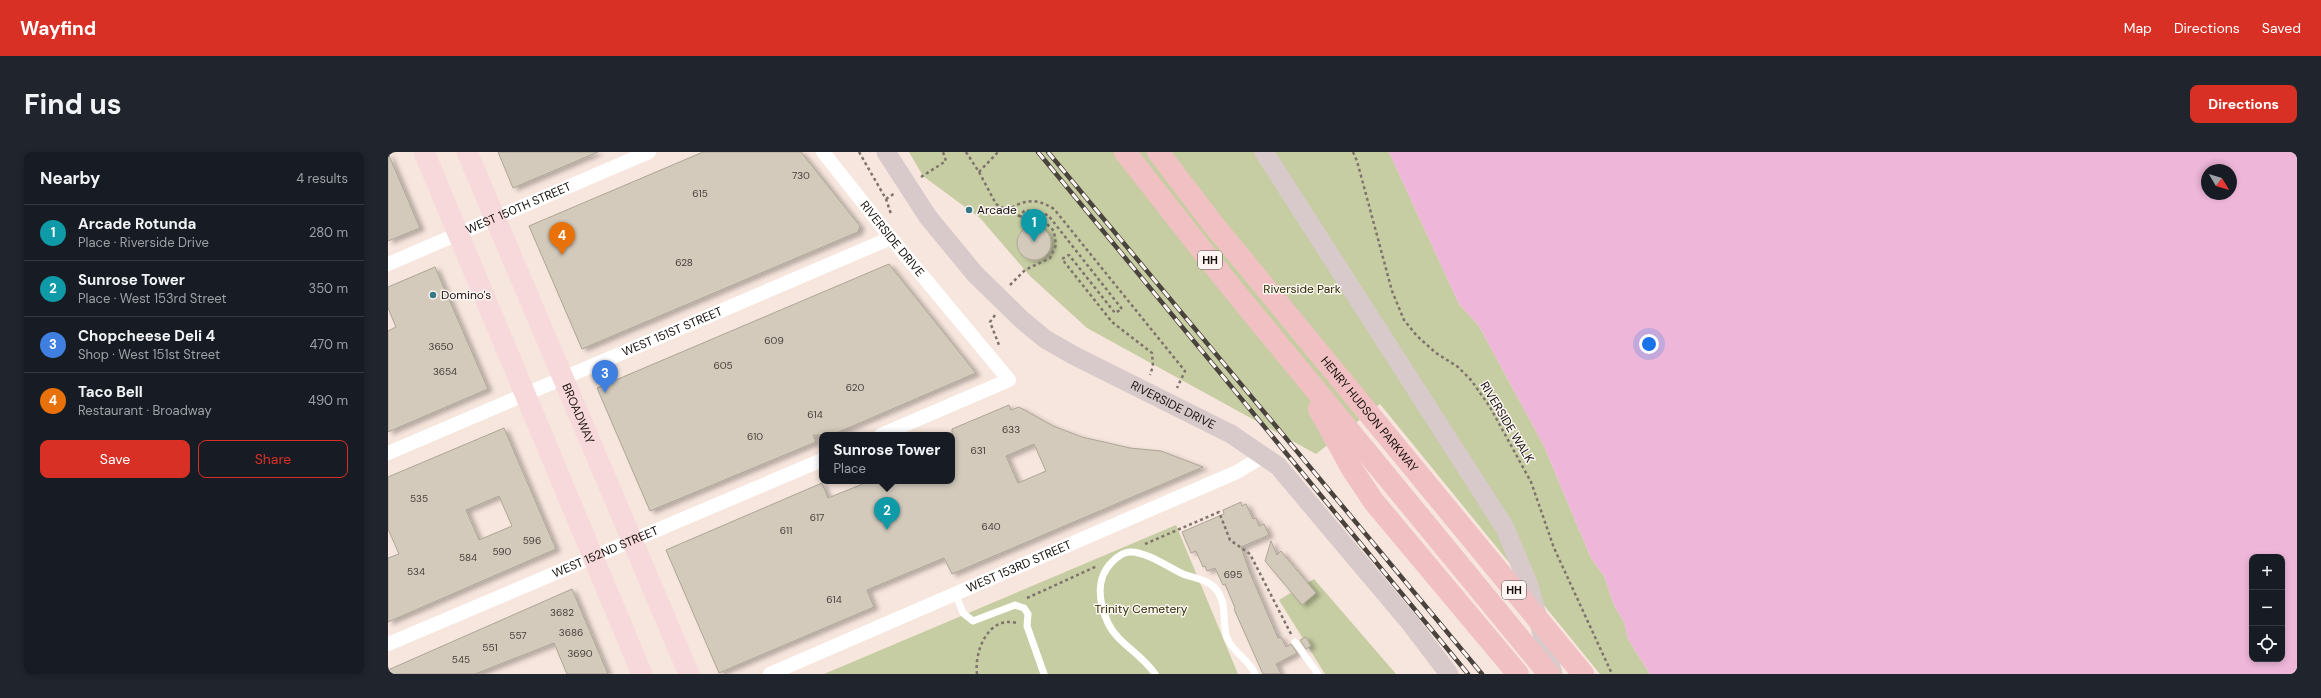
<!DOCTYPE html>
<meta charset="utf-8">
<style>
body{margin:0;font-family:"DM Sans",sans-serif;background:#20242c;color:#f1f3f6}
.controls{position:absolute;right:12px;bottom:12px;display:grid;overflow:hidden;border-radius:8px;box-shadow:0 2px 6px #0003}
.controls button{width:36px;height:36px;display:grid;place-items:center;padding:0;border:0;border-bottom:1px solid #363941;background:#171b24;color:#f1f3f6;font:20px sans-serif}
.compass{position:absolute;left:1813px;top:12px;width:36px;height:36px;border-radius:50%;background:#171b24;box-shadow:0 2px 6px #0003;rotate:128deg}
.you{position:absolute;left:1261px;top:192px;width:14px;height:14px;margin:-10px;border:3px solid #fff;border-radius:50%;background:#1a73e8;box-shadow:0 0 0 6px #1a73e833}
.badge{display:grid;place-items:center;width:26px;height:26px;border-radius:50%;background:#d93025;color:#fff;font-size:13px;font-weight:700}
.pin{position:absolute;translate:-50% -33px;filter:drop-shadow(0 1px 2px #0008)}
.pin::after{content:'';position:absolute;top:21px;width:14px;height:12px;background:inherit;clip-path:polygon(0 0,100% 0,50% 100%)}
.popup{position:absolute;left:431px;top:280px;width:136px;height:52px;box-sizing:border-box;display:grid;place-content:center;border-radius:8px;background:#171b24;filter:drop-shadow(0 1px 3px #0005);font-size:13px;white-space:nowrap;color:#9ea1a6}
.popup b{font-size:15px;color:#f1f3f6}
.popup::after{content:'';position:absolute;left:50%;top:100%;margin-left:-8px;border:8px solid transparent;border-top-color:#171b24}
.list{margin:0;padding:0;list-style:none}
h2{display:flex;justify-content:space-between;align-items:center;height:52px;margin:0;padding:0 16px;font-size:17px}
h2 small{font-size:13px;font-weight:400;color:#9ea1a6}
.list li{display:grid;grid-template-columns:26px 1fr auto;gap:12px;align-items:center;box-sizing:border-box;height:56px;padding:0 16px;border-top:1px solid #363941}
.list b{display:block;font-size:15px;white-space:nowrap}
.list p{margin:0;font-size:13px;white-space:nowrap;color:#9ea1a6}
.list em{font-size:13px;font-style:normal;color:#9ea1a6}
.actions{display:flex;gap:8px;padding:12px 16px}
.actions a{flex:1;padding:9px 0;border:1px solid #d93025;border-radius:8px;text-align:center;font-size:14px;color:#d93025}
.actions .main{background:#d93025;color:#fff}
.icon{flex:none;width:22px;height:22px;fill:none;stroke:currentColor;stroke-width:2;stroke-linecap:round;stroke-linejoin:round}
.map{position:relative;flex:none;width:1909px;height:522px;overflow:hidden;border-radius:8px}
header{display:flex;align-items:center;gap:24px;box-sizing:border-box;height:56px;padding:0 20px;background:#d93025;color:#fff}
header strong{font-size:19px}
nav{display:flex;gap:22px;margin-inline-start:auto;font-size:14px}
.intro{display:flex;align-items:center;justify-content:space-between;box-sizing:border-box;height:96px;padding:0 24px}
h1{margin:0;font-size:28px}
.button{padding:10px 18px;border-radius:8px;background:#d93025;color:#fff;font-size:14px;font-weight:700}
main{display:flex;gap:24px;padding:0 24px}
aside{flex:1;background:#171b24;border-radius:8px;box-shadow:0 2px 6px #0003}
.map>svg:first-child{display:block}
.green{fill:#c7cda2}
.water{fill:#eeb6d9;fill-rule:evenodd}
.building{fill:#d3cabc;stroke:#ada596;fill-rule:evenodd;filter:url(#shadow)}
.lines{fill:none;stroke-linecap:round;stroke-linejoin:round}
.path{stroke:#7e736d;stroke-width:2.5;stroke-dasharray:3 3;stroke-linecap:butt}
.service{stroke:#fff;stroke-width:7}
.minor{stroke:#fff;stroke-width:14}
.secondary{stroke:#d8cacb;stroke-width:19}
.primary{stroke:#f7d9db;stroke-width:21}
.motorway{stroke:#f1c0c3;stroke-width:22}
.rail-casing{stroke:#4a423d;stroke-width:4.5}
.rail{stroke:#fcf5f2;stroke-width:3;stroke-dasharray:9;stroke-linecap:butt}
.poi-dot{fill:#357988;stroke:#fcf5f2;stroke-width:1.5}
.labels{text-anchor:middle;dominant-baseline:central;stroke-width:3;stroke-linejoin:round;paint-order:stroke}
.number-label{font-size:10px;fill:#453e39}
.shield{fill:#fcf5f2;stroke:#5b5552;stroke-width:1}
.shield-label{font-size:11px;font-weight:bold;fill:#16100d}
.street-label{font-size:12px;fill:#16100d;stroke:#fcf5f2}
.poi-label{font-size:12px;fill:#16100d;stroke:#fcf5f2;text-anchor:start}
.park-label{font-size:12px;fill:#2a2e00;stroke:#fcf5f2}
</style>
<header>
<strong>Wayfind</strong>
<nav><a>Map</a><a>Directions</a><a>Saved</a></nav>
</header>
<div class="intro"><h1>Find us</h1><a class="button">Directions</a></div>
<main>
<aside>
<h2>Nearby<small>4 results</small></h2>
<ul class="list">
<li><span class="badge" style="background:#0f9aa8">1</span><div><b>Arcade Rotunda</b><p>Place · Riverside Drive</p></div><em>280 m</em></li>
<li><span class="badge" style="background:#0f9aa8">2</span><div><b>Sunrose Tower</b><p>Place · West 153rd Street</p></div><em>350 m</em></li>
<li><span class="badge" style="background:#3f7fe0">3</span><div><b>Chopcheese Deli 4</b><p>Shop · West 151st Street</p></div><em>470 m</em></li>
<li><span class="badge" style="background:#e8710a">4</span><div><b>Taco Bell</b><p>Restaurant · Broadway</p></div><em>490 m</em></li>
</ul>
<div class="actions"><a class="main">Save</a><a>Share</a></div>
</aside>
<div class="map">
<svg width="1909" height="522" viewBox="0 0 1909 522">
<defs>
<filter id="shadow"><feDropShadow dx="4.5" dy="2.5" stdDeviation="2" flood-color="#0004"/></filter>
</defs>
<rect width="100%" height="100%" fill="#f7e6dd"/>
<g class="green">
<polygon points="521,0 1001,0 1071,152 1091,174 1156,294 1203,406 1216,424 1226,453 1236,470 1240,487 1262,522 1212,522 992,252 928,302 699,176 642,124 592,66 535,24"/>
<polygon points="788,373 850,522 436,522"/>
<polygon points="926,427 1008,522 937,522 891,448"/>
</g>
<path class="water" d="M1001 0H1909V522H1262L1240 487 1236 470 1226 453 1216 424 1203 406 1156 294 1091 174 1071 152ZM1819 18H1843V42H1819ZM1864 405H1894V507H1864Z"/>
<g class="building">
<polygon points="110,0 210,0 125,36"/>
<polygon points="315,0 413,0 472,74 470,80 194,197 141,74"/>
<polygon points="0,1 32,76 0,89"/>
<circle cx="646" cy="91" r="17"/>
<polygon points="501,112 588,221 444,283 425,283 428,290 262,359 209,236"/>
<polygon points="47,115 100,237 0,280 0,179 8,175 0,156 0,135"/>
<path d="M621 253 623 258 631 255 665 274 694 285 742 296 773 299 815 315 564 422 556 406 479 438 486 455 331 521 278 398 434 331 440 346 482 329H564V277ZM646 292 658 319 630 331 618 304Z"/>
<path d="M116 276 168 397 0 470V406L11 402 0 377V325ZM111 344 124 374 91 388 78 358Z"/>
<polygon points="853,350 854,354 858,352 865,367 868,366 871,374 876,372 881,383 853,395 862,421 890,486 893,485 898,495 903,492 909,501 888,512 893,522 875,522 846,457 847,456 837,432 835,433 827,416 819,419 817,414 815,415 808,399 803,401 794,380 836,362 835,358"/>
<polygon points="883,389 889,403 893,399 928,441 914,453 877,409"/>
<polygon points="184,437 220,522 179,522 166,491 87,522 0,522 0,518"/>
<polygon points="918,485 923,494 918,497 912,488"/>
</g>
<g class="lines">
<g class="path">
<polyline points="471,0 498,47 503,62"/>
<path d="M578 0 591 20 608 52 619 58C637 48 647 45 666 57L797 219 789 236"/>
<polyline points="965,0 969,9 1004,139 1016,168 1029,184 1048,201 1070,215 1083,228 1102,255 1143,330 1166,396 1224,522"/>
<polyline points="591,20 610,0"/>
<polyline points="533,25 558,9 555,0"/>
<polyline points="498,47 507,41"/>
<polyline points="619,58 631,64 637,58 660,63 734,157 727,161 681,103 674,107 724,170 764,201 765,214 762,223"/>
<polyline points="622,133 637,118 662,106 668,93 666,79 657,70 631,64"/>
<polyline points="607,163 602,170 611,193"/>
<polyline points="757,392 831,360 842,388 862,402 903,482"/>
<polyline points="639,446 709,414"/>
<path d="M589 522C586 500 600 463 629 471"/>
</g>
<g class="service">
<polyline points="567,441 575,461 585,469 627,453 636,456 640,462 639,474 656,522"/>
<polyline points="907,490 930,522"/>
<path d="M767 522C754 502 729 491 720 471 711 451 707 427 724 410 729 405 736 400 742 400 757 399 782 416 795 422 805 426 818 427 826 435 841 451 833 469 839 486 845 501 861 507 867 522"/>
</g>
<g class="minor">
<path id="s1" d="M435 0 503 86 621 228 493 283"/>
<path id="s2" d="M0 112 261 0"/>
<path id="s3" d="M0 301 503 86"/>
<path id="s4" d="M0 492 434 308"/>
<path id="s5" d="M382 522 849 320 877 303"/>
</g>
<g class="secondary">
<path id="s6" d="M498 0 540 65 587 122 633 167 657 187 685 203 843 282 890 314 1023 472 1061 522"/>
<polyline points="876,0 1117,376 1141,434 1165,522"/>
</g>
<g class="primary">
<polyline points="36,0 254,522"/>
<path id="s7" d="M79 0 301 522"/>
</g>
<g class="motorway">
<polyline points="737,0 839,130 1161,522"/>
<path id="s8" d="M770 0 825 72 1195 522"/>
<polyline points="931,257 964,317 986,350 1130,522"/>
</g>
<defs>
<g id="rail">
<polyline points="650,0 1080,522"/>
<polyline points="660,0 1094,522"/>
</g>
</defs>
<use href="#rail" class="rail-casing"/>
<use href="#rail" class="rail"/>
</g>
<g class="poi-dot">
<circle cx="581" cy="58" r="4"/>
<circle cx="45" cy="143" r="4"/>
</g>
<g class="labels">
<g class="number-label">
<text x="413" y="23">730</text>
<text x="312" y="41">615</text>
<text x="296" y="110">628</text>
<text x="386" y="188">609</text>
<text x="53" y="194">3650</text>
<text x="335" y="213">605</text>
<text x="57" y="219">3654</text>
<text x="467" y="235">620</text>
<text x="427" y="262">614</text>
<text x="623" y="277">633</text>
<text x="367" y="284">610</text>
<text x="590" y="298">631</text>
<text x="31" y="346">535</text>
<text x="429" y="365">617</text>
<text x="603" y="374">640</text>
<text x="398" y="378">611</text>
<text x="144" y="388">596</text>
<text x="114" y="399">590</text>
<text x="80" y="405">584</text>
<text x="28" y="419">534</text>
<text x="845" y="422">695</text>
<text x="446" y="447">614</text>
<text x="174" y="460">3682</text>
<text x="183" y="480">3686</text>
<text x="130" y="483">557</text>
<text x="102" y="495">551</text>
<text x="192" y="501">3690</text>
<text x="73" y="507">545</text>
</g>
<g class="shield">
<rect x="810" y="99" width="24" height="18" rx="3"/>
<rect x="1114" y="429" width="24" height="18" rx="3"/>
</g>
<g class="shield-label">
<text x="822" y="108">HH</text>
<text x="1126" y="438">HH</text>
</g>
<g class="street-label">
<text stroke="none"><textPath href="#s2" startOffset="142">WEST 150TH STREET</textPath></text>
<text stroke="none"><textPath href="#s1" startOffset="111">RIVERSIDE DRIVE</textPath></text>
<text stroke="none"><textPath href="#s3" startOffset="309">WEST 151ST STREET</textPath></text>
<text stroke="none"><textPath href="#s6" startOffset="391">RIVERSIDE DRIVE</textPath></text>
<text stroke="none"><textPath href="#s7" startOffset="284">BROADWAY</textPath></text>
<text stroke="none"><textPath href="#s8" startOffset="337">HENRY HUDSON PARKWAY</textPath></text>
<text transform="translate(1119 270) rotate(59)">RIVERSIDE WALK</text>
<text stroke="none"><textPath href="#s4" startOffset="236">WEST 152ND STREET</textPath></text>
<text stroke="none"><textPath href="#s5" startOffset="271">WEST 153RD STREET</textPath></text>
</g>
<g class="poi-label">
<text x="589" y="58">Arcade</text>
<text x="53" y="143">Domino's</text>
</g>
<g class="park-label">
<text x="914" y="137">Riverside Park</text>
<text x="753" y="457">Trinity Cemetery</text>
</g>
</g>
</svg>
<div class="controls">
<button>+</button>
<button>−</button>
<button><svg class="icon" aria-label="locate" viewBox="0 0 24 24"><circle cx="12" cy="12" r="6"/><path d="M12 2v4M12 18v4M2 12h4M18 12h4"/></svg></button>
</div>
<svg class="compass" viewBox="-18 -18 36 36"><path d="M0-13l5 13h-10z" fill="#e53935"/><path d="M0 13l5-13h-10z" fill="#9ea1a6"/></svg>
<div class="you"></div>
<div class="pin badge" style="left:646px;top:90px;background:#0f9aa8">1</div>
<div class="pin badge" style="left:499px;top:378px;background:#0f9aa8">2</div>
<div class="popup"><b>Sunrose Tower</b>Place</div>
<div class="pin badge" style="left:217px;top:241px;background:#3f7fe0">3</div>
<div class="pin badge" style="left:174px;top:103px;background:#e8710a">4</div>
</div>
</main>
